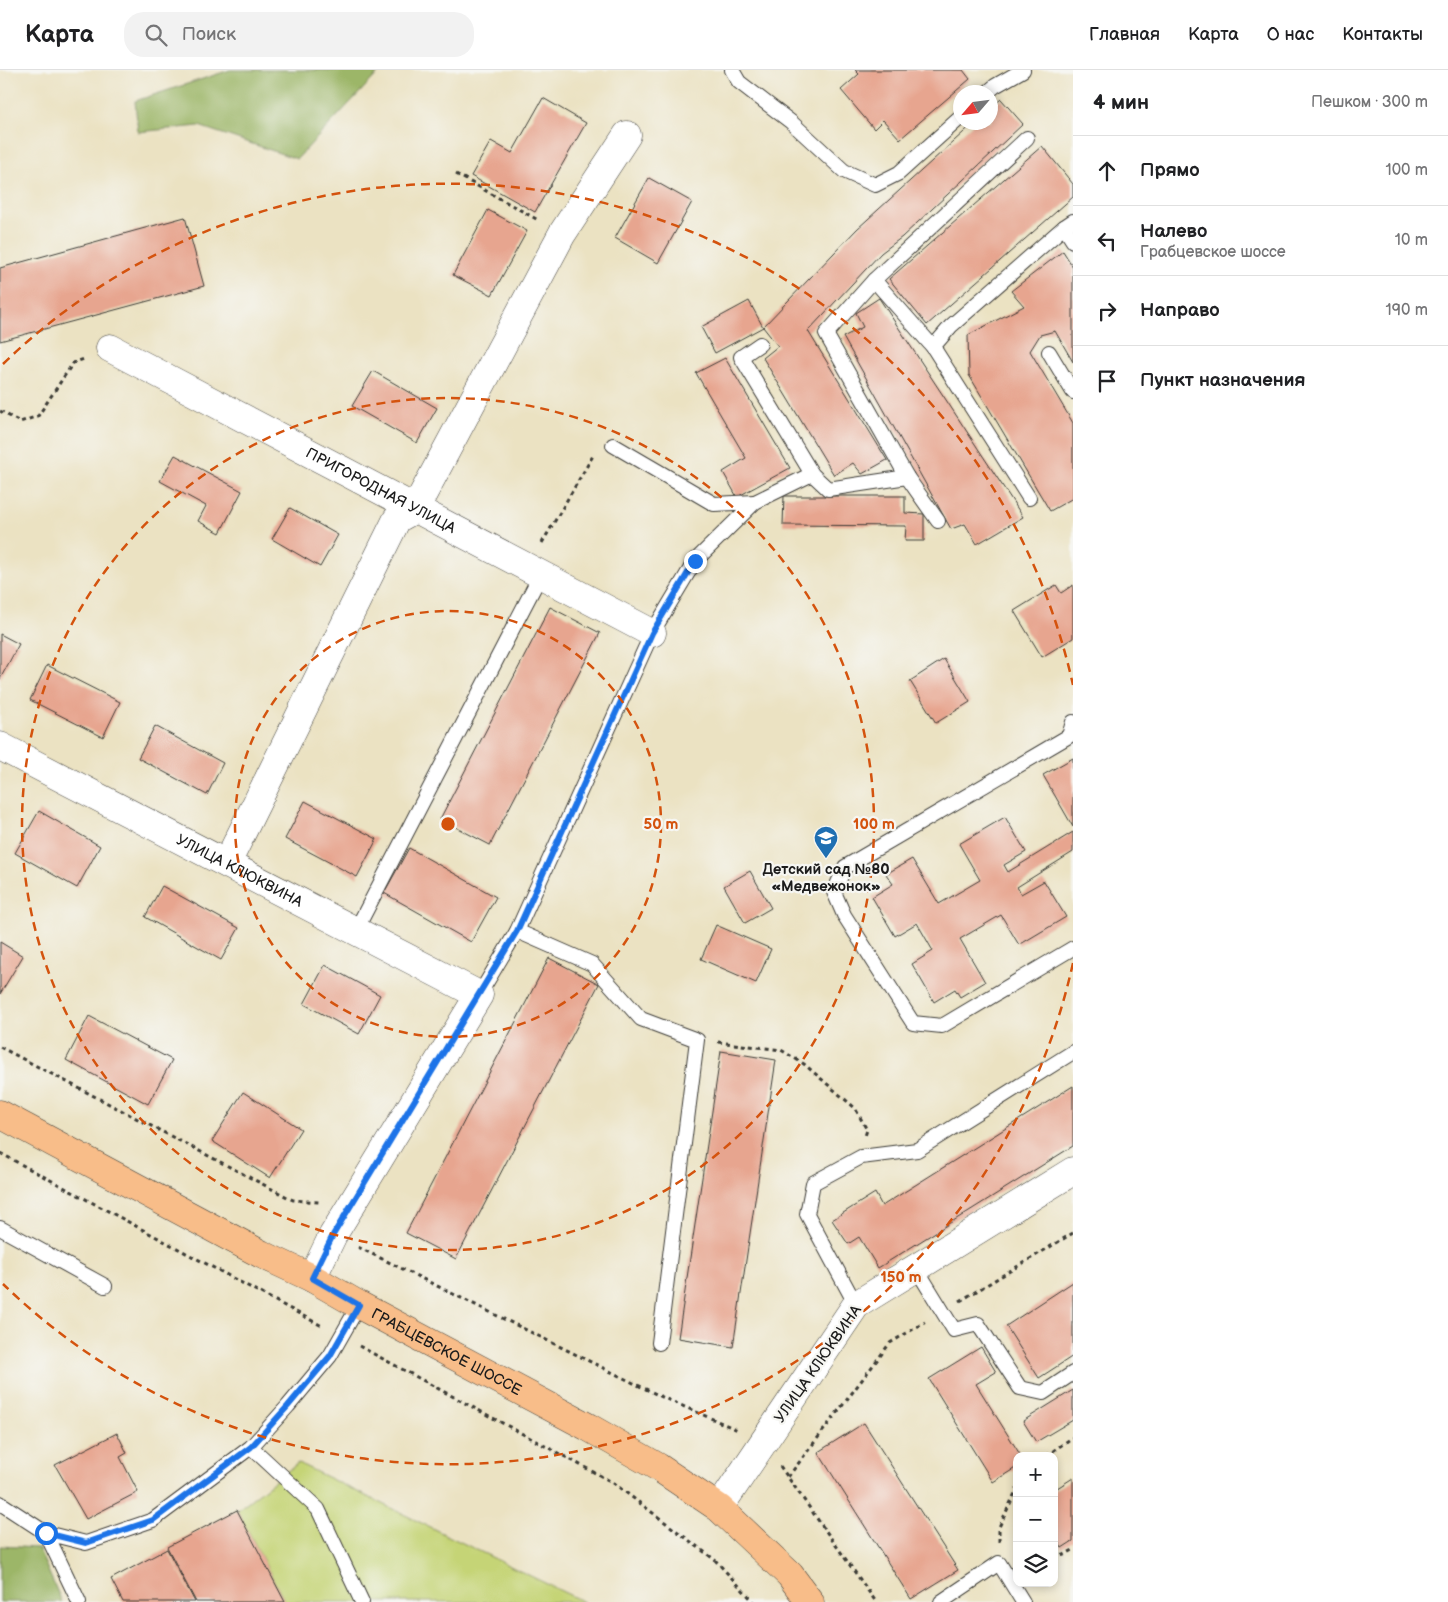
<!DOCTYPE html>
<html lang="ru">
<meta charset="utf-8">
<style>
body{margin:0;font-family:"Balsamiq Sans",sans-serif;background:#f2f2f2;color:#202124}
.controls{position:absolute;right:15px;bottom:15px;display:grid;overflow:hidden;border-radius:10px;box-shadow:0 2px 8px #0003}
.controls button{width:45px;height:45px;display:grid;place-items:center;padding:0;border:0;border-bottom:1px solid #e0e0e0;background:#fff;color:#202124;font:25px sans-serif}
.compass{position:absolute;left:953px;top:15px;width:45px;height:45px;border-radius:50%;background:#fff;box-shadow:0 2px 8px #0003;rotate:242deg}
.stop{position:absolute;width:15px;height:15px;margin:-11px;border:4px solid #1a73e8;border-radius:50%;background:#fff}
.stop.end{background:#1a73e8;border-color:#fff;box-shadow:0 1px 5px #0008}
.list{margin:0;padding:0;list-style:none}
h2{display:flex;justify-content:space-between;align-items:center;height:65px;margin:0;padding:0 20px;font-size:21px}
h2 small{font-size:16px;font-weight:400;color:#757577}
.list li{display:grid;grid-template-columns:32px 1fr auto;gap:15px;align-items:center;box-sizing:border-box;height:70px;padding:0 20px;border-top:1px solid #e0e0e0}
.list b{display:block;font-size:19px;white-space:nowrap}
.list p{margin:0;font-size:16px;white-space:nowrap;color:#757577}
.list em{font-size:16px;font-style:normal;color:#757577}
.icon{flex:none;width:28px;height:28px;fill:none;stroke:currentColor;stroke-width:2;stroke-linecap:round;stroke-linejoin:round}
.map{position:relative;flex:none;width:1073px;height:1532px;overflow:hidden}
header{display:flex;align-items:center;gap:30px;box-sizing:border-box;height:70px;padding:0 25px;background:#fff;border-bottom:1px solid #e0e0e0}
header strong{font-size:24px}
nav{display:flex;gap:28px;margin-inline-start:auto;font-size:18px}
.search{width:350px;height:45px;background:#f2f2f2;display:flex;align-items:center;gap:12px;box-sizing:border-box;padding:0 18px;border-radius:20px;color:#757577;font-size:19px}
main{display:flex}
aside{flex:1;background:#fff}
.map>svg:first-child{display:block}
.green{fill:#c5d476;stroke:#707849}
.forest{fill:#9cb667;stroke:#5c6942}
.building{fill:#e7a58f}
.lines{fill:none;stroke-linecap:round;stroke-linejoin:round}
.service-casing{stroke:#3b3a35;stroke-width:16}
.minor-casing{stroke:#3b3a35;stroke-width:29}
.primary-casing{stroke:#3b3a35;stroke-width:29}
.path{stroke:#3b3a35;stroke-width:3;stroke-dasharray:4 4;stroke-linecap:butt}
.service{stroke:#fff;stroke-width:14}
.minor{stroke:#fff;stroke-width:28}
.primary{stroke:#f8bd89;stroke-width:28}
.route{stroke:#1a73e8;stroke-width:6}
.ring{fill:none;stroke:#d4530e;stroke-width:2.5;stroke-dasharray:9 6}
.labels{text-anchor:middle;dominant-baseline:central;stroke-width:4.5;stroke-linejoin:round;paint-order:stroke}
.street-label{font-size:15px;fill:#1c1c1c;stroke:#f6f6f2}
.poi-label{font-size:15px;font-weight:bold;fill:#1c1c1c;stroke:#f6f6f2}
.centre{fill:#d4530e;stroke:#f6f6f2;stroke-width:2.5}
.ring-label{font-size:15px;text-anchor:middle;font-weight:bold;fill:#d4530e;stroke:#f6f6f2;stroke-width:4.5;stroke-linejoin:round;paint-order:stroke}
</style>
<header>
<strong>Карта</strong>
<div class="search"><svg class="icon" aria-label="search" viewBox="0 0 24 24"><circle cx="10" cy="10" r="6"/><path d="M15 15l6 6"/></svg>Поиск</div>
<nav><a>Главная</a><a>Карта</a><a>О нас</a><a>Контакты</a></nav>
</header>
<main>
<div class="map">
<svg width="1073" height="1532" viewBox="0 0 1073 1532">
<rect width="100%" height="100%" fill="#f6f6f2"/>
<filter id="ink" filterUnits="userSpaceOnUse"><feTurbulence type="fractalNoise" baseFrequency=".02" numOctaves="2"/><feDisplacementMap in="SourceGraphic" scale="10" xChannelSelector="R" yChannelSelector="G"/><feConvolveMatrix kernelMatrix="1 2 1 2 8 2 1 2 1" color-interpolation-filters="sRGB"/></filter>
<filter id="wash" filterUnits="userSpaceOnUse"><feTurbulence type="fractalNoise" baseFrequency=".0096" numOctaves="4" result="noise"/><feDisplacementMap in="SourceGraphic" scale="20" xChannelSelector="R" yChannelSelector="G"/><feGaussianBlur stdDeviation="1.12" result="paint"/><feColorMatrix in="noise" values="0 0 0 0 0 0 0 0 0 0 0 0 0 0 0 0 0 1.4 0 .05"/><feComposite in="paint" operator="in"/></filter>
<g filter="url(#wash)">
<rect width="100%" height="100%" fill="#ebe2c2"/>
<polygon class="green" points="298,1393 584,1532 285,1532 237,1440"/>
<g class="forest">
<polygon points="230,0 381,0 297,89 199,56 138,62 135,31"/>
<polygon points="0,1476 38,1478 62,1532 0,1532"/>
</g>
<g id="blocks">
<g class="building">
<polygon points="855,0 963,0 970,9 900,69 883,50 874,59 841,20 859,4"/>
<polygon points="543,28 586,53 535,142 471,106 491,71 512,83"/>
<polygon points="1001,29 1023,54 902,167 881,183 808,261 887,390 862,404 853,393 834,405 763,288 778,276 763,257 715,283 701,257 749,231 763,257 857,159 975,52 991,52 991,38"/>
<polygon points="1042,76 1073,114 1073,127 927,255 889,209"/>
<polygon points="649,108 692,132 658,193 615,168"/>
<polygon points="488,140 527,161 492,225 453,205"/>
<polygon points="185,147 204,216 0,271 0,198"/>
<polygon points="1063,181 1073,197 1073,292 1055,261 1040,265 1030,281 1073,353 1073,428 1050,441 969,305 968,265 1024,236 1011,221"/>
<polygon points="879,228 1023,447 977,474 965,454 951,459 843,267 863,257 856,243"/>
<polygon points="725,288 790,398 737,427 723,402 746,388 696,303"/>
<polygon points="373,301 437,338 417,373 352,336"/>
<polygon points="175,385 242,421 220,463 198,451 206,436 160,411"/>
<polygon points="784,426 905,426 905,443 924,444 924,471 905,471 906,456 783,455"/>
<polygon points="290,438 338,465 320,497 272,469"/>
<polygon points="1056,515 1061,523 1073,515 1073,568 1042,587 1014,541"/>
<polygon points="550,537 600,563 490,775 440,749"/>
<polygon points="0,564 19,574 0,609"/>
<polygon points="944,589 970,632 936,653 910,611"/>
<polygon points="47,595 120,632 103,667 30,630"/>
<polygon points="155,656 223,693 207,725 138,688"/>
<polygon points="1073,688 1073,757 1043,705"/>
<polygon points="305,731 377,769 357,807 285,769"/>
<polygon points="39,741 100,776 77,818 15,783"/>
<polygon points="1005,747 1026,782 1004,795 1008,802 1073,762 1073,782 1017,817 1021,824 1044,811 1066,847 1019,875 1001,845 960,869 985,912 960,927 955,919 934,932 912,894 933,881 917,853 895,866 872,827 893,814 886,804 912,789 939,834 980,810 959,774"/>
<polygon points="409,778 496,827 471,872 384,823"/>
<polygon points="750,801 771,838 745,853 724,816"/>
<polygon points="162,816 239,858 221,890 145,847"/>
<polygon points="716,855 771,879 756,913 701,889"/>
<polygon points="0,872 23,886 0,924"/>
<polygon points="549,888 599,914 456,1189 406,1163"/>
<polygon points="325,895 380,925 359,964 304,934"/>
<polygon points="89,946 172,990 148,1034 66,990"/>
<polygon points="721,981 776,990 733,1277 678,1268"/>
<polygon points="1073,1016 1073,1076 878,1198 859,1167 848,1174 832,1150 875,1123 882,1136"/>
<polygon points="243,1022 301,1059 270,1108 212,1071"/>
<polygon points="1073,1212 1073,1286 1039,1308 1006,1256"/>
<polygon points="981,1277 996,1302 976,1314 1021,1386 1017,1386 1017,1397 993,1412 929,1309"/>
<polygon points="1073,1320 1073,1350 1036,1372 1023,1351"/>
<polygon points="864,1353 958,1500 911,1529 818,1382"/>
<polygon points="117,1363 127,1383 120,1387 138,1422 86,1449 55,1395"/>
<polygon points="1073,1408 1073,1471 1062,1478 1054,1466 1054,1420"/>
<polygon points="237,1440 285,1532 196,1532 167,1477"/>
<polygon points="167,1479 195,1532 123,1532 111,1509"/>
</g>
</g>
</g>
<g filter="url(#ink)">
<use href="#blocks" fill-opacity="0" stroke="#3b3a35" stroke-width="1"/>
<g class="lines">
<defs>
<g id="service">
<polyline points="732,0 739,12 791,52 844,101 875,115 899,103 961,47"/>
<polyline points="988,22 995,16 1023,0"/>
<polyline points="1027,68 874,210 933,277 951,256 1064,157"/>
<polyline points="1073,151 1064,157 1073,171"/>
<polyline points="874,210 826,264 907,407 938,451"/>
<polyline points="760,274 741,287 812,404 828,419 907,407"/>
<polyline points="933,277 1029,428"/>
<polyline points="1049,282 1073,322"/>
<polyline points="613,375 714,434 755,432"/>
<polyline points="1073,652 1069,666 845,797 834,822 844,845 913,953 942,956 1073,878"/>
<polyline points="356,860 541,504"/>
<polyline points="517,861 592,894 641,949 697,970 659,1273"/>
<polyline points="479,925 517,861 652,563 695,491 755,432 812,404"/>
<polyline points="0,1158 105,1216"/>
<polyline points="916,1198 954,1260 978,1254 1020,1318 1043,1323 1073,1303"/>
<polyline points="856,1235 807,1144 813,1113 861,1087 917,1080 1073,982"/>
<polyline points="251,1377 318,1439 362,1532"/>
<polyline points="0,1433 46,1463 86,1473 153,1450 251,1377 288,1336 330,1286 359,1235"/>
<polyline points="46,1463 79,1532"/>
<polyline points="941,1532 999,1493 1023,1532"/>
</g>
<g id="minor">
<path id="s1" d="M110 278 652 563"/>
<path id="s2" d="M0 676 479 925 333 1165 312 1208"/>
<polyline points="227,793 397,449 415,439 562,164 627,65"/>
<polyline points="719,1438 856,1235 1073,1101"/>
</g>
<g id="primary">
<path id="s3" d="M0 1044 261 1184 312 1208 359 1235 588 1357 658 1397 719 1438 790 1505 810 1532"/>
</g>
</defs>
<use href="#service" class="service-casing"/>
<use href="#minor" class="minor-casing"/>
<use href="#primary" class="primary-casing"/>
<g class="path">
<polyline points="456,104 538,150"/>
<polyline points="0,341 20,352 38,346 73,293 84,289"/>
<polyline points="542,473 594,384"/>
<polyline points="718,972 781,980 804,994 855,1038 867,1060 865,1066"/>
<polyline points="0,977 293,1130 319,1132"/>
<polyline points="0,1083 322,1256"/>
<polyline points="358,1177 664,1328 738,1360"/>
<polyline points="960,1231 1073,1163"/>
<polyline points="359,1276 612,1412 715,1490 754,1532"/>
<polyline points="1046,1386 1073,1367"/>
<polyline points="780,1396 876,1532"/>
<polyline points="788,1407 890,1273 925,1252"/>
<polyline points="999,1472 999,1457 1017,1419"/>
<polyline points="1054,1487 1064,1485 1073,1480"/>
</g>
<use href="#service" class="service"/>
<use href="#minor" class="minor"/>
<use href="#primary" class="primary"/>
</g>
</g>
<g class="lines" filter="url(#ink)">
<polyline class="route" points="46,1463 86,1473 153,1450 251,1377 288,1336 330,1286 359,1235 312,1208 333,1165 517,861 652,563 695,491"/>
</g>
<g class="ring">
<circle cx="448" cy="754" r="213"/>
<circle cx="448" cy="754" r="426"/>
<path d="M1073 893A640 640 0 0 1 3 1214M3 294A640 640 0 0 1 1073 615"/>
</g>
<defs>
<symbol id="school-pin" viewBox="-11 -11 22 30"><path d="M0 17L-7.5 6A9.5 9.5 0 1 1 7.5 6Z" fill="#1f6fb2" stroke="#f6f6f2"/><path d="M0-5L7-2L0 1L-7-2ZM-4 1L0 2.5L4 1V4Q0 6-4 4Z" fill="#fff"/></symbol>
</defs>
<g fill-rule="evenodd">
<use href="#school-pin" x="812" y="754" width="28" height="38"/>
</g>
<g class="labels">
<g class="street-label">
<text stroke="none"><textPath href="#s1" startOffset="306">ПРИГОРОДНАЯ УЛИЦА</textPath></text>
<text stroke="none"><textPath href="#s2" startOffset="270">УЛИЦА КЛЮКВИНА</textPath></text>
<text stroke="none"><textPath href="#s3" startOffset="506">ГРАБЦЕВСКОЕ ШОССЕ</textPath></text>
<text transform="translate(818 1294) rotate(-55)">УЛИЦА КЛЮКВИНА</text>
</g>
<g class="poi-label">
<text x="826" y="799">Детский сад №80<tspan x="826" dy="17">«Медвежонок»</tspan></text>
</g>
</g>
<circle cx="448" cy="754" r="8" class="centre"/>
<g class="ring-label">
<text x="661" y="759">50 m</text>
<text x="874" y="759">100 m</text>
<text x="901" y="1212">150 m</text>
</g>
</svg>
<div class="controls">
<button>+</button>
<button>−</button>
<button><svg class="icon" aria-label="layers" viewBox="0 0 24 24"><path d="M12 4l9 5-9 5-9-5zM3 14l9 5 9-5"/></svg></button>
</div>
<svg class="compass" viewBox="-18 -18 36 36"><path d="M0-13l5 13h-10z" fill="#e53935"/><path d="M0 13l5-13h-10z" fill="#757577"/></svg>
<div class="stop" style="left:46px;top:1463px"></div>
<div class="stop end" style="left:695px;top:491px"></div>
</div>
<aside>
<h2>4 мин<small>Пешком · 300 m</small></h2>
<ul class="list">
<li><svg class="icon" aria-label="ahead" viewBox="0 0 24 24"><path d="M12 20V5M6 11l6-6 6 6"/></svg><div><b>Прямо</b></div><em>100 m</em></li>
<li><svg class="icon" aria-label="left" viewBox="0 0 24 24"><path d="M17 20v-9H6M10 6l-5 5 5 5"/></svg><div><b>Налево</b><p>Грабцевское шоссе</p></div><em>10 m</em></li>
<li><svg class="icon" aria-label="right" viewBox="0 0 24 24"><path d="M7 20v-9h11M14 6l5 5-5 5"/></svg><div><b>Направо</b></div><em>190 m</em></li>
<li><svg class="icon" aria-label="arrive" viewBox="0 0 24 24"><path d="M6 21V4h12l-3 4 3 4H6"/></svg><div><b>Пункт назначения</b></div></li>
</ul>
</aside>
</main>
